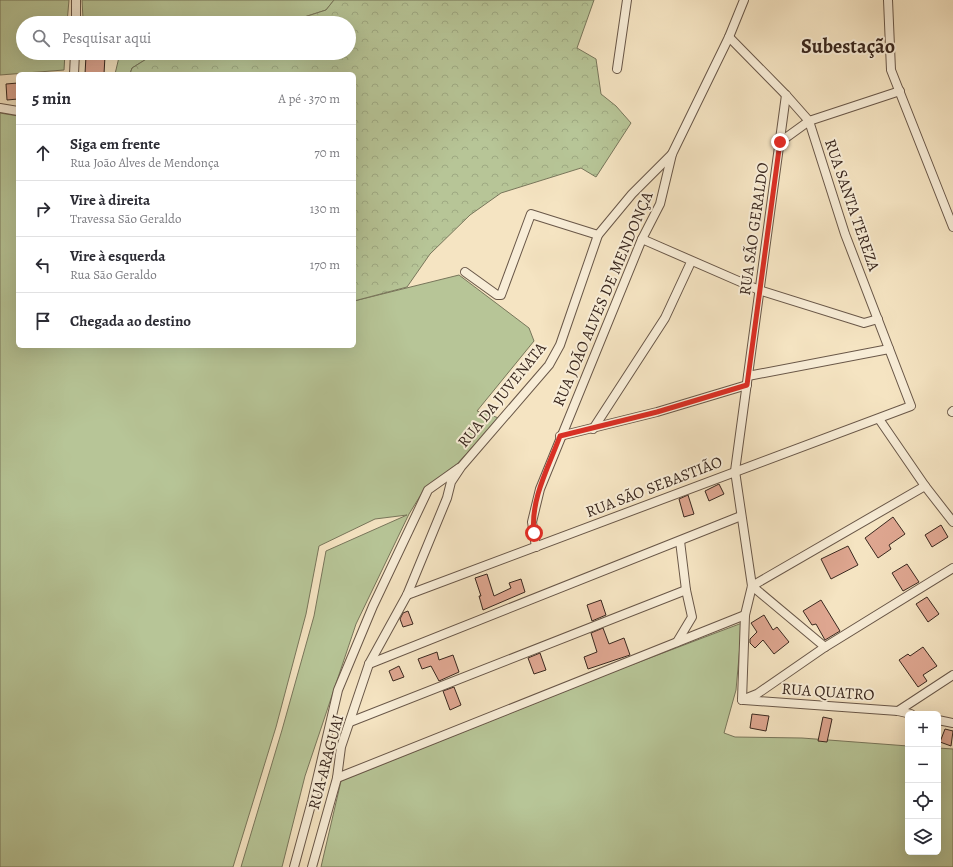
<!DOCTYPE html>
<html lang="pt">
<meta charset="utf-8">
<style>
body{margin:0;font-family:Alegreya,serif;background:#f2f2f3;color:#2b2b33}
.controls{position:absolute;right:12px;bottom:12px;display:grid;overflow:hidden;border-radius:6px;box-shadow:0 4px 16px #0002}
.controls button{width:36px;height:36px;display:grid;place-items:center;padding:0;border:0;border-bottom:1px solid #e1e1e2;background:#fff;color:#2b2b33;font:20px sans-serif}
.stop{position:absolute;width:12px;height:12px;margin:-9px;border:3px solid #d93025;border-radius:50%;background:#fff}
.stop.end{background:#d93025;border-color:#fff;box-shadow:0 1px 4px #0008}
.list{margin:0;padding:0;list-style:none}
h2{display:flex;justify-content:space-between;align-items:center;height:52px;margin:0;padding:0 16px;font-size:17px}
h2 small{font-size:13px;font-weight:400;color:#7c7c81}
.list li{display:grid;grid-template-columns:26px 1fr auto;gap:12px;align-items:center;box-sizing:border-box;height:56px;padding:0 16px;border-top:1px solid #e1e1e2}
.list b{display:block;font-size:15px;white-space:nowrap}
.list p{margin:0;font-size:13px;white-space:nowrap;color:#7c7c81}
.list em{font-size:13px;font-style:normal;color:#7c7c81}
.icon{flex:none;width:22px;height:22px;fill:none;stroke:currentColor;stroke-width:2;stroke-linecap:round;stroke-linejoin:round}
.map{position:relative;flex:none;width:953px;height:867px;overflow:hidden}
.search{position:absolute;background:#fff;box-shadow:0 4px 16px #0002;left:16px;top:16px;width:340px;height:44px;display:flex;align-items:center;gap:10px;box-sizing:border-box;padding:0 14px;border-radius:22px;color:#7c7c81;font-size:15px}
.panel{position:absolute;background:#fff;box-shadow:0 4px 16px #0002;left:16px;top:72px;width:340px;height:276px;border-radius:6px}
.map>svg:first-child{display:block}
.grass{fill:#b7c597;stroke:#78765b}
.forest{fill:url(#forest-crowns);stroke:#78765b}
.building{fill:#dea690;stroke:#3a281f}
.lines{fill:none;stroke-linecap:round;stroke-linejoin:round}
.minor-casing{stroke:#695748;stroke-width:10}
.minor{stroke:#f8edd7;stroke-width:8}
.route{stroke:#d93025;stroke-width:5}
.labels{text-anchor:middle;dominant-baseline:central;stroke-width:4;stroke-linejoin:round;paint-order:stroke}
.street-label{font-size:16px;fill:#3a281f;stroke:#f8edd7}
.district-label{font-size:20px;font-weight:bold;fill:#3a281f;stroke:#f8edd7}
</style>
<div class="map">
<svg width="953" height="867" viewBox="0 0 953 867">
<defs>
<pattern id="forest-crowns" width="20" height="18" patternUnits="userSpaceOnUse"><rect width="20" height="18" fill="#b7c597"/><path d="M2 6a3 3 0 1 1 6 0M12 15a3 3 0 1 1 6 0" fill="none" stroke="#9ea982"/></pattern>
</defs>
<rect width="100%" height="100%" fill="#f5e4c2"/>
<filter id="stains"><feTurbulence type="fractalNoise" baseFrequency=".005" numOctaves="4"/><feColorMatrix values="0 0 0 0 .2 0 0 0 0 .09 0 0 0 0 .02 0 0 0 .5 -.17"/></filter>
<radialGradient id="worn" r=".72"><stop offset=".6" stop-color="#630" stop-opacity="0"/><stop offset="1" stop-color="#630" stop-opacity=".3"/></radialGradient>
<g class="grass">
<polygon points="0,0 69,0 67,23 23,23 23,53 65,53 64,70 0,75"/>
<polygon points="82,0 334,0 326,10 292,21 279,23 127,23 128,17 83,19"/>
<polygon points="120,53 156,53 132,68 130,74 115,74"/>
<polygon points="0,113 18,116 18,346 354,346 354,301 459,275 529,328 534,341 477,411 499,418 457,464 425,488 409,514 356,624 305,776 282,867 241,867 282,730 314,616 326,551 407,515 375,519 319,546 306,614 276,727 233,867 0,867"/>
<polygon points="742,623 736,690 724,733 735,737 802,738 908,746 908,852 938,852 938,748 953,749 953,867 321,867 341,781 618,670"/>
</g>
<polygon class="forest" points="334,0 594,0 577,48 596,59 601,94 616,106 631,123 596,177 581,168 501,193 470,215 430,254 407,287 354,301 354,74 130,74 132,68 156,53 349,53 349,23 279,23 292,21 326,10"/>
<g class="building">
<polygon points="86,56 105,56 104,74 85,74"/>
<polygon points="18,83 18,99 7,100 6,84"/>
<polygon points="719,484 724,494 709,501 705,491"/>
<polygon points="688,495 694,514 684,517 679,499"/>
<polygon points="893,517 905,534 889,545 891,549 878,558 865,538"/>
<polygon points="941,525 948,537 932,547 925,535"/>
<polygon points="848,546 858,565 831,579 821,559"/>
<polygon points="907,564 919,582 903,591 892,573"/>
<polygon points="487,574 494,596 511,588 509,583 521,579 525,592 483,610 479,596 481,596 475,578"/>
<polygon points="927,597 939,614 928,622 916,604"/>
<polygon points="601,600 606,615 592,621 587,605"/>
<polygon points="821,600 840,631 825,640 816,624 812,625 803,611"/>
<polygon points="408,611 413,624 403,627 400,619 403,613"/>
<polygon points="764,615 773,630 777,627 789,642 774,654 763,640 755,648 750,643 750,639 757,632 751,623"/>
<polygon points="603,628 609,644 624,638 630,655 588,669 584,657 597,652 591,633"/>
<polygon points="923,647 937,666 923,675 927,681 918,687 899,660 908,654 910,656"/>
<polygon points="437,652 439,660 453,655 459,672 439,681 431,666 422,669 418,659"/>
<polygon points="540,653 546,670 534,674 528,658"/>
<polygon points="399,666 404,677 393,681 389,671"/>
<polygon points="454,687 461,705 450,710 443,691"/>
<polygon points="752,714 769,716 766,731 750,728"/>
<polygon points="823,717 832,719 827,742 818,741"/>
<polygon points="945,729 953,731 951,746 940,742"/>
</g>
<g class="lines">
<defs>
<g id="minor">
<polyline points="888,0 891,70 953,227"/>
<polyline points="76,23 76,0"/>
<polyline points="617,69 627,0"/>
<polyline points="74,74 75,53"/>
<polyline points="0,108 18,111"/>
<polyline points="780,142 809,121 900,91"/>
<polyline points="642,239 759,290 864,323 878,319"/>
<polyline points="465,272 497,295 501,295 531,214 598,235"/>
<polyline points="748,376 889,349"/>
<polyline points="952,412 953,411"/>
<polyline points="879,419 925,486 953,522"/>
<polyline points="593,429 665,318 691,262"/>
<polyline points="560,436 657,412 747,385"/>
<polyline points="536,547 532,522 540,489 642,239 660,204 672,154 729,37 744,0"/>
<polyline points="407,595 911,406 845,234 809,121 786,95 729,37"/>
<polyline points="677,642 692,617 686,590 680,541"/>
<polyline points="825,647 752,586 925,486"/>
<polyline points="369,664 741,516"/>
<polyline points="742,700 745,615 752,586 735,471 786,95"/>
<polyline points="742,700 757,694 825,647 953,568"/>
<polyline points="744,700 898,711 911,714"/>
<polyline points="898,711 953,675"/>
<polyline points="938,720 953,723"/>
<polyline points="350,722 686,590"/>
<polyline points="337,778 745,615"/>
<polyline points="294,867 312,801 338,690 373,606 428,490 459,468"/>
<polyline points="312,867 337,778 341,747 369,664 407,595 447,498 451,482 461,467 549,365 560,345 598,235 632,194 672,154"/>
</g>
</defs>
<use href="#minor" class="minor-casing"/>
<use href="#minor" class="minor"/>
</g>
<g class="lines">
<path class="route" d="M534 533C530 500 549 466 560 436L657 412 747 385 780 142"/>
</g>
<g class="labels">
<g class="street-label">
<text transform="translate(852 205) rotate(71)">RUA SANTA TEREZA</text>
<text transform="translate(754 229) rotate(-82)">RUA SÃO GERALDO</text>
<text transform="translate(603 299) rotate(-67)">RUA JOÃO ALVES DE MENDONÇA</text>
<text transform="translate(502 395) rotate(-51)">RUA DA JUVENATA</text>
<text transform="translate(654 487) rotate(-21)">RUA SÃO SEBASTIÃO</text>
<text transform="translate(828 692) rotate(4)">RUA QUATRO</text>
<text transform="translate(326 762) rotate(-75)">RUA ARAGUAI</text>
</g>
<g class="district-label">
<text x="848" y="46">Subestação</text>
</g>
</g>
<rect width="100%" height="100%" filter="url(#stains)"/>
<rect width="100%" height="100%" fill="url(#worn)"/>
</svg>
<div class="controls">
<button>+</button>
<button>−</button>
<button><svg class="icon" aria-label="locate" viewBox="0 0 24 24"><circle cx="12" cy="12" r="6"/><path d="M12 2v4M12 18v4M2 12h4M18 12h4"/></svg></button>
<button><svg class="icon" aria-label="layers" viewBox="0 0 24 24"><path d="M12 4l9 5-9 5-9-5zM3 14l9 5 9-5"/></svg></button>
</div>
<div class="stop" style="left:534px;top:533px"></div>
<div class="stop end" style="left:780px;top:142px"></div>
<div class="search"><svg class="icon" aria-label="search" viewBox="0 0 24 24"><circle cx="10" cy="10" r="6"/><path d="M15 15l6 6"/></svg>Pesquisar aqui</div>
<section class="panel">
<h2>5 min<small>A pé · 370 m</small></h2>
<ul class="list">
<li><svg class="icon" aria-label="ahead" viewBox="0 0 24 24"><path d="M12 20V5M6 11l6-6 6 6"/></svg><div><b>Siga em frente</b><p>Rua João Alves de Mendonça</p></div><em>70 m</em></li>
<li><svg class="icon" aria-label="right" viewBox="0 0 24 24"><path d="M7 20v-9h11M14 6l5 5-5 5"/></svg><div><b>Vire à direita</b><p>Travessa São Geraldo</p></div><em>130 m</em></li>
<li><svg class="icon" aria-label="left" viewBox="0 0 24 24"><path d="M17 20v-9H6M10 6l-5 5 5 5"/></svg><div><b>Vire à esquerda</b><p>Rua São Geraldo</p></div><em>170 m</em></li>
<li><svg class="icon" aria-label="arrive" viewBox="0 0 24 24"><path d="M6 21V4h12l-3 4 3 4H6"/></svg><div><b>Chegada ao destino</b></div></li>
</ul>
</section>
</div>
